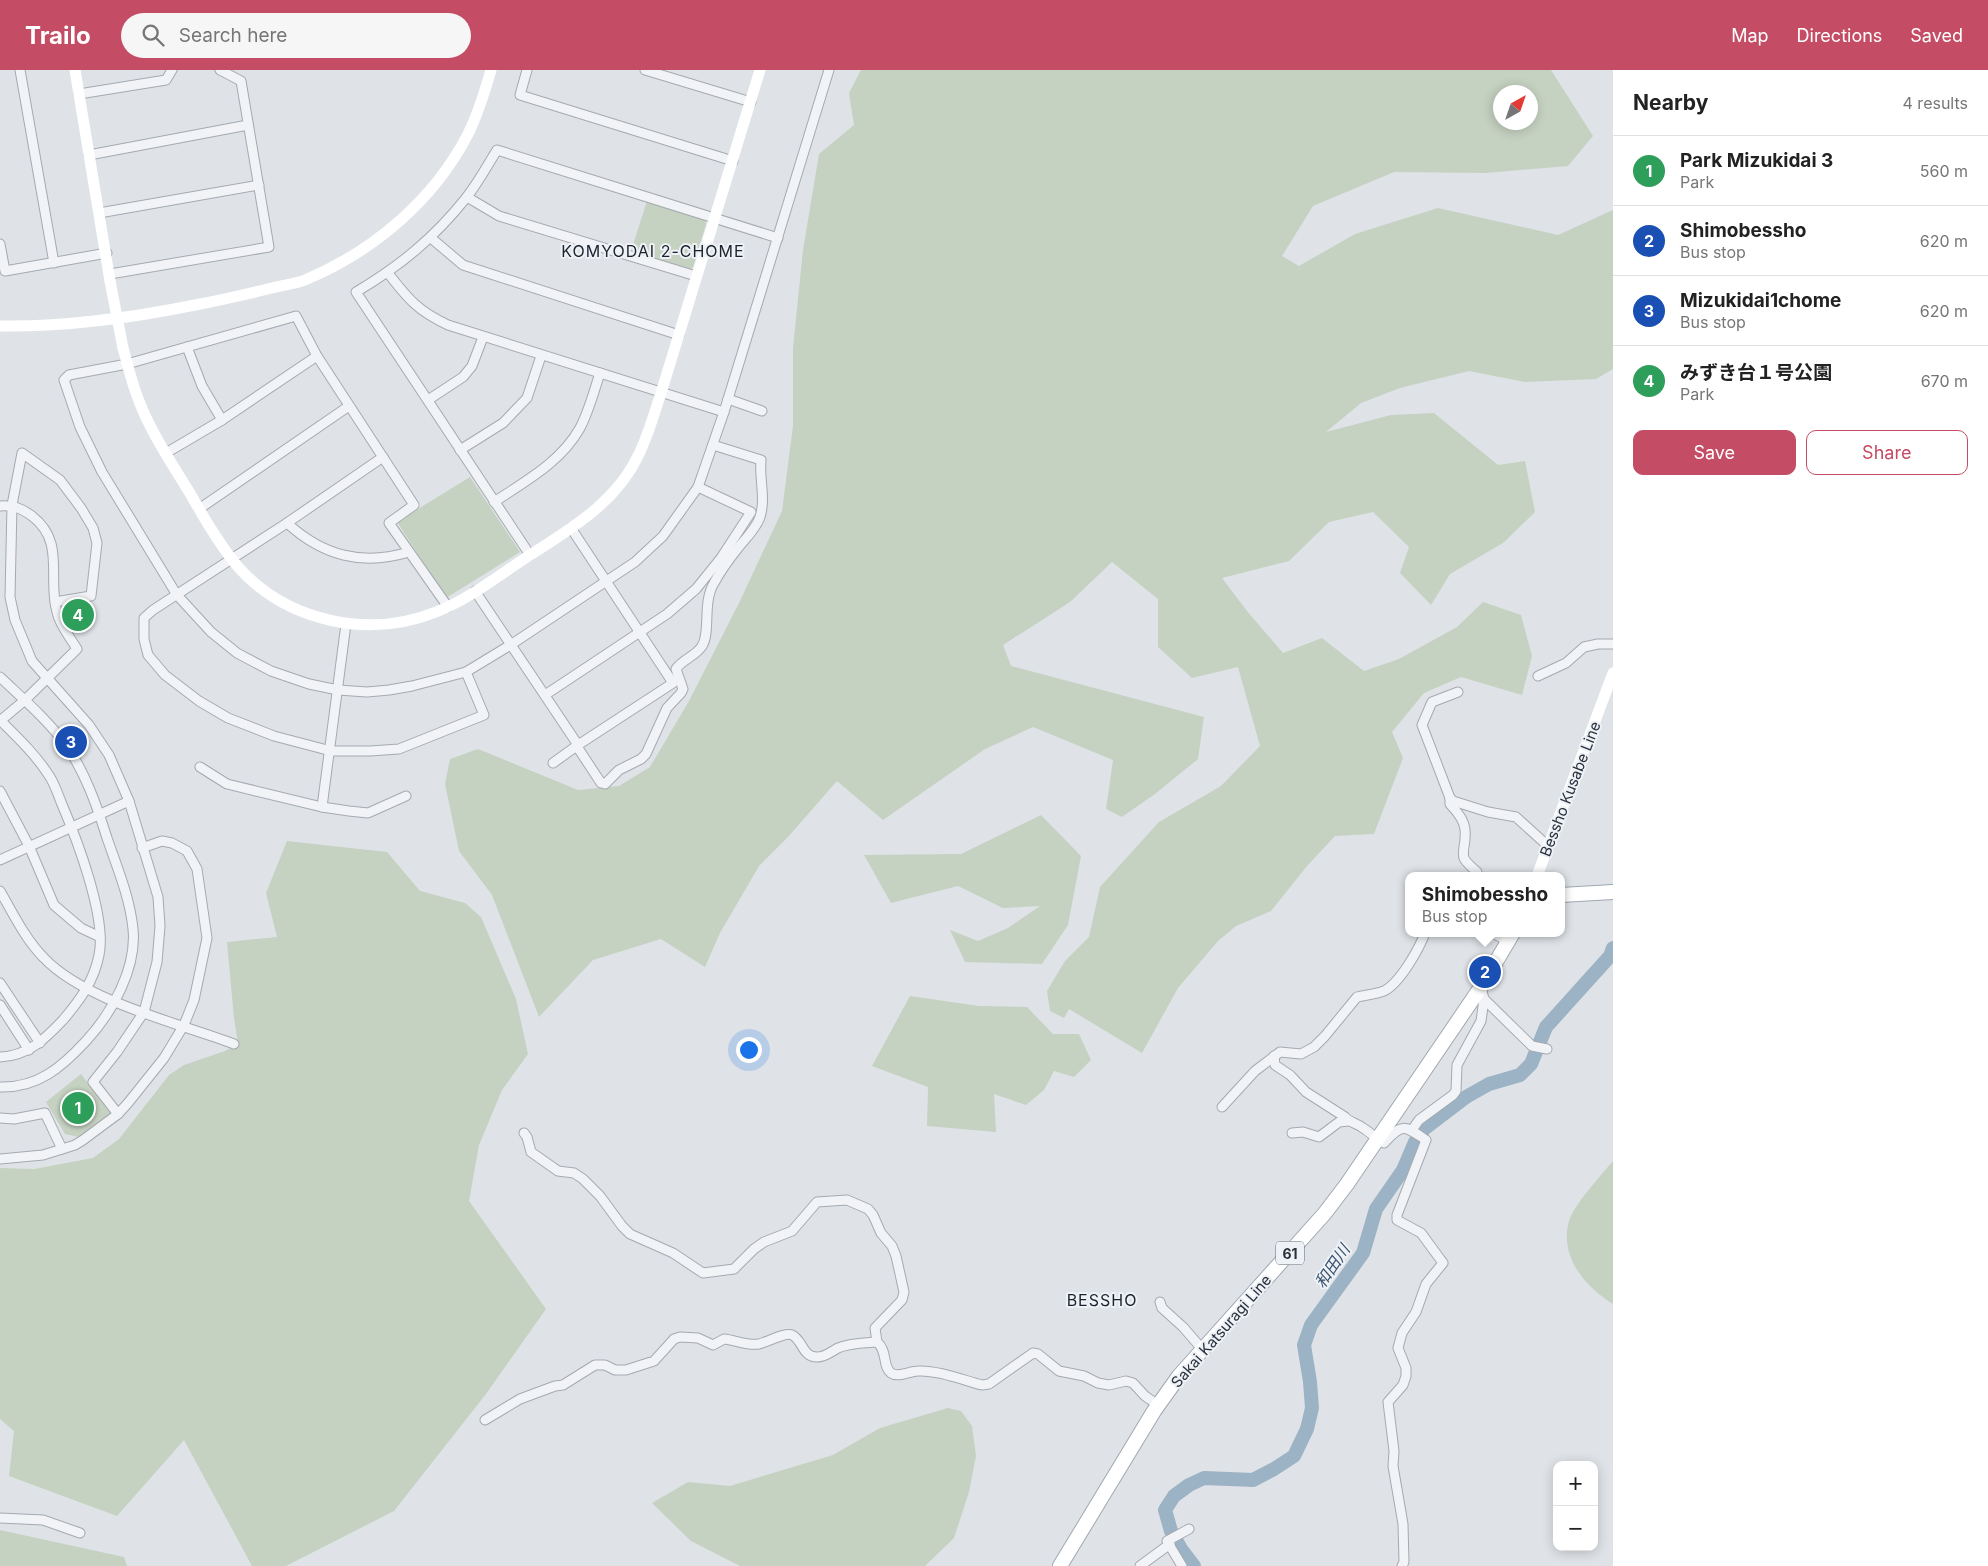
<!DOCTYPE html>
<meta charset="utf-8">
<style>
body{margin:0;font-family:Inter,"Noto Sans JP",sans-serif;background:#f6f6f6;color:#222}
.controls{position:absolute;right:15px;bottom:15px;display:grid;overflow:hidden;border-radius:10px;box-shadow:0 2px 12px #0003}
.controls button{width:45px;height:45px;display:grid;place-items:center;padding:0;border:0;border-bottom:1px solid #e0e0e0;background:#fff;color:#222;font:25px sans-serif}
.compass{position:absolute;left:1493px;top:15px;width:45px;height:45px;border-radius:50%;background:#fff;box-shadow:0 2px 12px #0003;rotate:40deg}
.you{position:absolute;left:748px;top:979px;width:18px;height:18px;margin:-12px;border:4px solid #fff;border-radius:50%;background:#1a73e8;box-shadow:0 0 0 8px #1a73e833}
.badge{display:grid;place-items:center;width:32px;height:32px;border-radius:50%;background:#c44c64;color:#fff;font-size:16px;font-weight:700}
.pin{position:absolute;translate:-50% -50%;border:2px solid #fff;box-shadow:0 1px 5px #0006}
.popup{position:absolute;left:1405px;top:802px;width:160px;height:65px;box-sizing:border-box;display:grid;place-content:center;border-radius:10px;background:#fff;filter:drop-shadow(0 1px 4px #0005);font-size:16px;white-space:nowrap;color:#767676}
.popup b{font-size:19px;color:#222}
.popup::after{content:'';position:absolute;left:50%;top:100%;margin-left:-10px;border:10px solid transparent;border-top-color:#fff}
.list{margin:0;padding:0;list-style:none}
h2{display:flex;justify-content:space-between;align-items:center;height:65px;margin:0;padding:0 20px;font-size:21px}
h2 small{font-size:16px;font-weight:400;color:#767676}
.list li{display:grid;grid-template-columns:32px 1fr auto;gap:15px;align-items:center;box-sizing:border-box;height:70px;padding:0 20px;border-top:1px solid #e0e0e0}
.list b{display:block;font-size:19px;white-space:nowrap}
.list p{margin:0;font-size:16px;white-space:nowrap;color:#767676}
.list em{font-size:16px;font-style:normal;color:#767676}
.actions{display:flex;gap:10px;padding:15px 20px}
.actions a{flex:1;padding:11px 0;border:1px solid #c44c64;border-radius:10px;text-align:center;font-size:18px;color:#c44c64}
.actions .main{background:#c44c64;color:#fff}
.icon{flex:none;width:28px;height:28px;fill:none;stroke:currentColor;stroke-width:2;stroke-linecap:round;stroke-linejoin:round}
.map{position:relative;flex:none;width:1613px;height:1496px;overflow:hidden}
header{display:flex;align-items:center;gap:30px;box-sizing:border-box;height:70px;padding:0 25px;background:#c44c64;color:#fff}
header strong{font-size:24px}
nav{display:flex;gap:28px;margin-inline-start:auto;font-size:18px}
.search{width:350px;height:45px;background:#f6f6f6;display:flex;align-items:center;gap:12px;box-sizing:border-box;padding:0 18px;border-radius:28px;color:#767676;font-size:19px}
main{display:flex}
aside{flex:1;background:#fff}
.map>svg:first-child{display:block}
.green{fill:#c5d1c1;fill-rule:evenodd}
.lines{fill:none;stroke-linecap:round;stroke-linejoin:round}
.river{stroke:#9cb2c5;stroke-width:14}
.street-casing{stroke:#a5aab1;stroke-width:11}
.primary-casing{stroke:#9fa8b2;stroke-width:16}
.street{stroke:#f1f3f6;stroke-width:9}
.secondary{stroke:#fff;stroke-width:11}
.primary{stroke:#fff;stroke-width:14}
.secondary-bridge{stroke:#fff;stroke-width:11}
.labels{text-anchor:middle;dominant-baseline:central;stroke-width:4;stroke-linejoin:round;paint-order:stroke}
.shield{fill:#eef1f5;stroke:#646b74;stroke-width:1}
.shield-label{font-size:14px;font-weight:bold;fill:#29313d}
.street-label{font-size:15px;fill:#29313d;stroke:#eef1f5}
.neighbourhood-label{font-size:16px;letter-spacing:1px;fill:#1b232e;stroke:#eef1f5}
.water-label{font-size:16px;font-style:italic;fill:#36526e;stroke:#eef1f5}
</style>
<header>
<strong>Trailo</strong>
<div class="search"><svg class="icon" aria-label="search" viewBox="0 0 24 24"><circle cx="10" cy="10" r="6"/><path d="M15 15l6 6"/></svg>Search here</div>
<nav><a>Map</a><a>Directions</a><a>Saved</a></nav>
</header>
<main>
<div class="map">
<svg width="1613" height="1496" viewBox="0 0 1613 1496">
<rect width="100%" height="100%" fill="#dfe3e7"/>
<g class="green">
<path d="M861 0H1551L1593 66 1568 96 1485 103 1394 102 1313 136 1282 186 1299 196 1355 164 1438 138 1558 165 1613 140V299L1596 309 1525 312 1469 301 1400 318 1361 333 1326 362 1391 345 1434 343 1498 395 1525 391 1535 442 1503 473 1450 504 1431 535 1400 503 1409 477 1373 442 1329 452 1289 491 1222 508 1247 541 1283 583 1322 568 1364 601 1399 589 1457 557 1483 532 1521 545 1532 586 1522 625 1461 607 1424 623 1392 662 1403 688 1374 764 1335 766 1307 796 1271 841 1236 856 1218 871 1178 918 1142 983 1069 939 1064 948 1050 941 1047 921 1065 891 1089 867 1100 817 1159 752 1221 716 1260 676 1238 597 1192 608 1158 577V529L1112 492 1070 532 1003 575 1011 596 1204 647 1198 689 1155 724 1122 747 1106 739 1113 690 1033 657 985 679 883 750 837 711 788 767 759 796 720 863 705 897 661 869 593 890 539 947 492 825 459 781 445 714 450 689 478 679 578 720 619 716 650 697 689 631 740 531 782 441 793 356V278L803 180 819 84 854 55 849 23ZM1500 22H1530V52H1500Z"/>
<polygon points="647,131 705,150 706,154 693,197 689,200 631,181"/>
<polygon points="470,407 520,482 446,528 397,452"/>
<polygon points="1041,745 1081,786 1068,855 1042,894 965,892 950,860 978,871 1008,858 1040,836 1003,838 958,816 891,833 864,785 961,784"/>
<polygon points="287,771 387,782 420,821 465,833 481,847 516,929 528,984 502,1020 479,1075 469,1131 546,1239 486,1324 394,1441 286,1496 252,1496 184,1370 117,1446 9,1406 14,1361 0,1349 0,1098 34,1099 93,1088 119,1069 169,1005 184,995 225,981 238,973 234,948 227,872 277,867 266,823"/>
<polygon points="910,926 979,936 1027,937 1053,964 1079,964 1091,990 1074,1007 1054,1001 1044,1020 1026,1035 994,1024 996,1062 927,1056 928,1017 872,996"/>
<polygon points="81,1004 112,1045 79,1067 65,1064 46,1032"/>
<path d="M1613 1091V1234C1585 1217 1559 1186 1569 1151 1573 1136 1602 1104 1613 1091Z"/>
<polygon points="948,1338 961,1341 972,1356 976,1386 969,1422 954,1468 925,1496 740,1496 691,1471 652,1433 688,1412 730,1416 833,1385 880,1358"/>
<polygon points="0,1460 124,1487 127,1496 0,1496"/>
</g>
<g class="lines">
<polyline class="river" points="1194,1496 1181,1479 1171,1461 1165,1440 1174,1426 1189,1415 1204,1408 1253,1410 1274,1399 1294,1386 1307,1359 1312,1338 1310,1312 1304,1275 1311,1255 1363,1183 1376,1139 1403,1100 1415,1072 1424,1059 1466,1027 1489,1014 1520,1005 1531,994 1546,957 1610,886 1613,878"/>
<defs>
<g id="street">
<polyline points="20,0 54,193"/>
<polyline points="527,0 520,25 733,91"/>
<polyline points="645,0 751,32"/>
<polyline points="79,24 166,10 172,0"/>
<polyline points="89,85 248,55"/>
<polyline points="467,127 499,146 696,206"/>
<polyline points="99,143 259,115"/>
<polyline points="431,168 463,195 679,265"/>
<polyline points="0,174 5,201 107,183"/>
<path d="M388 203C408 229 418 241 448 255L724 342"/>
<polyline points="110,204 269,177 241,11 220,0"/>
<polyline points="187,277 202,316 222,350"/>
<polyline points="728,329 762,341"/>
<polyline points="428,330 463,307 472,296 483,267"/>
<polyline points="460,380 503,353 527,328 541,286"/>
<polyline points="166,383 222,350 317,286"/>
<polyline points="383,387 287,453 153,540 144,548 144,569 148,585 165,605 199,631 228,648 274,666 331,681 370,681 399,679 484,645 466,602"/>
<path d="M494 432C526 411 561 392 580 358 589 341 594 321 600 303"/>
<path d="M0 436C13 435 21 438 32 446 66 472 47 508 57 542 60 556 70 567 77 579L25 630 0 651"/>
<polyline points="199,439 349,336"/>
<path d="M287 453C323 486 362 496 409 482"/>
<path d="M530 485 356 222C400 196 434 168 466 128 478 113 487 96 497 80L778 168"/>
<polyline points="475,521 578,675 673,613 571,458"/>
<polyline points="55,532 91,526 97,473 93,458 81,438 60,410 22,383 12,435 10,527 15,550 32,591 89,655 109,685 129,731 158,827 160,856 157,892 144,942 117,982 93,1012 118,1044"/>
<polyline points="448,537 389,453 414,435 317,286 296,246 127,294 69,305 64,310 80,357 102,402 177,525 211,562 237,583 271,601 309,614 338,620 367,622 389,620 412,616 466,602 512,574 635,492 663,466 698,417 724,342 829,0"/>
<polyline points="1538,606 1566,593 1584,577 1598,574 1613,574"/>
<path d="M0 607C22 628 48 650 66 675 85 702 97 736 107 768 117 797 130 828 133 859 137 898 112 943 86 971 62 997 38 1018 0 1017"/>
<polyline points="1458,622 1432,632 1422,655 1450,728 1453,731 1488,742 1516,747 1548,776"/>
<polyline points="545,625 667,544 696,519 721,488 751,442 698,417"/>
<path d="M0 650C17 667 35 684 48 704 54 712 57 722 61 732 76 767 107 847 99 885 94 911 80 930 63 950 45 969 28 986 0 987"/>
<path d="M553 693 578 675V678L601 713 605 714 619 700 641 689 646 684 667 638 681 623 683 619 676 599C683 589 696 586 702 576 711 562 702 533 714 513 720 502 730 488 738 478 745 469 756 459 760 447 766 428 759 409 761 390L713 375"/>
<polyline points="200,697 227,714 322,737 349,741 368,743 406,726"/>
<polyline points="0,721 29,776 54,835 81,858 100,867"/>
<path d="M1450 728V734C1459 744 1467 753 1465 768 1465 775 1462 781 1464 788 1466 793 1473 798 1477 802V806"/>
<polyline points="322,737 346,554"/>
<polyline points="0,790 129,731"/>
<path d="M0 821C13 843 25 869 44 888 85 931 178 953 234 974"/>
<polyline points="1493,863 1509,872"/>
<polyline points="0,913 40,973"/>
<polyline points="1484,929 1532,976 1547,979"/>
<polyline points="0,935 29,980"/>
<path d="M1274 986 1275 995 1290 1005 1306 1022 1345 1047C1350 1053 1357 1053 1363 1058 1370 1062 1376 1069 1384 1073 1402 1053 1404 1055 1426 1070L1397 1145V1150L1421 1163 1443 1193 1426 1214 1416 1242 1402 1263 1398 1278 1406 1298V1306L1403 1315 1388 1332 1394 1381 1393 1396 1403 1454 1404 1492 1402 1496"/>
<path d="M1222 1037 1255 1001 1280 982 1301 984 1314 977 1325 966 1357 927C1366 925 1376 924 1384 921 1400 913 1419 879 1425 863"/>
<polyline points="0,1048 14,1049 45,1043 62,1079"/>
<polyline points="1412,1060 1419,1050 1453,1025 1456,1021 1457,995 1481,951 1484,929 1481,917"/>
<polyline points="524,1063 527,1067 531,1082 558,1101 574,1103 583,1109 600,1126 622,1156 630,1164 673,1183 703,1203 734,1199 754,1179 764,1172 792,1161 817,1132 847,1130 868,1139 873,1145 881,1163 892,1176 896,1186 904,1222 902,1230 875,1258 877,1272"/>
<polyline points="1292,1063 1303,1062 1319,1067 1339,1052 1348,1051"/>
<polyline points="0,1089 43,1085 75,1075 83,1070 118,1044 128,1033 164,988 184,955 194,930 207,868 197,799 187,781 172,773 162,771 142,778"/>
<polyline points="1160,1232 1162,1238 1183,1257 1203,1280"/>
<path d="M485 1350 520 1329 555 1316 563 1315 595 1295H605L615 1300H626L654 1291 674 1269 680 1267 698 1268 713 1275 724 1269C735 1270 748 1276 759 1274 767 1272 786 1262 792 1265 803 1270 802 1287 817 1287 826 1287 830 1282 838 1278 849 1273 865 1273 877 1272 888 1281 882 1296 891 1303 898 1308 910 1301 918 1301 937 1300 963 1310 982 1315L989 1314 1033 1283 1038 1284 1059 1301 1084 1306 1098 1313 1109 1315 1126 1311 1133 1313 1145 1326 1158 1335"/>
<polyline points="0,1448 43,1450 80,1463"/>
<polyline points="1140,1496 1170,1474"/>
<polyline points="1182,1496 1167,1471 1189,1459"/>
</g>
<g id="primary">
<polyline points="1561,825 1613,822"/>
<polyline points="1060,1496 1154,1341 1179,1306 1325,1143 1347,1114 1481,917 1513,863"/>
</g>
</defs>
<use href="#street" class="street-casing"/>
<use href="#primary" class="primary-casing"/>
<use href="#street" class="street"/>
<g class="secondary">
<polyline points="75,0 110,211"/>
<path d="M0 256C65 257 131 248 195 235 221 230 247 224 272 218 283 215 295 214 305 210 374 181 434 130 468 64 478 44 485 21 491 0"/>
<path d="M123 278C128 296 132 314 139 331 150 361 174 397 191 425 205 450 220 476 239 498 288 552 369 569 436 542 467 530 494 509 521 491 565 462 614 436 638 386 648 366 654 344 661 323L760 0"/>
<polyline points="1537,806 1613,603"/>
</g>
<use href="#primary" class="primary"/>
<polyline class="secondary-bridge" points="110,211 123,278"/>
</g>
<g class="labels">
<rect class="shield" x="1276" y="1171.5" width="28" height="23" rx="4"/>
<g class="shield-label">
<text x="1290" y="1183">61</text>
</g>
<g class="street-label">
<text transform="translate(1570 719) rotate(-69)">Bessho Kusabe Line</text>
<text transform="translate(1221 1261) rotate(-49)">Sakai Katsuragi Line</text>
</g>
<g class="neighbourhood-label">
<text x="653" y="181">KOMYODAI 2-CHOME</text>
<text x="1102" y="1230">BESSHO</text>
</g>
<g class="water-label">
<text transform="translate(1332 1196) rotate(-56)">和田川</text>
</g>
</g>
</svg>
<div class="controls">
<button>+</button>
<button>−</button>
</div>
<svg class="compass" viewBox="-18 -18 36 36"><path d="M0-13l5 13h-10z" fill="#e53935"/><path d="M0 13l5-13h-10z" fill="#767676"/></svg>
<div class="you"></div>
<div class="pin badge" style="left:78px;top:1038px;background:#2e9e5b">1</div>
<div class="pin badge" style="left:1485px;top:902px;background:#1a4fb4">2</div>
<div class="popup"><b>Shimobessho</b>Bus stop</div>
<div class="pin badge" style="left:71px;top:672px;background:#1a4fb4">3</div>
<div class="pin badge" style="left:78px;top:545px;background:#2e9e5b">4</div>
</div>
<aside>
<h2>Nearby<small>4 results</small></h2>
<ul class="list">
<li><span class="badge" style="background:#2e9e5b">1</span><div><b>Park Mizukidai 3</b><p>Park</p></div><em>560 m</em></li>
<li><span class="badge" style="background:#1a4fb4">2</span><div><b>Shimobessho</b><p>Bus stop</p></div><em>620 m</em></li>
<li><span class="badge" style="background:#1a4fb4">3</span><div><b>Mizukidai1chome</b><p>Bus stop</p></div><em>620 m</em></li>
<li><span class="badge" style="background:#2e9e5b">4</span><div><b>みずき台１号公園</b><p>Park</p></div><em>670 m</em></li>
</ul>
<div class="actions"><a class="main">Save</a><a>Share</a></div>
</aside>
</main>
